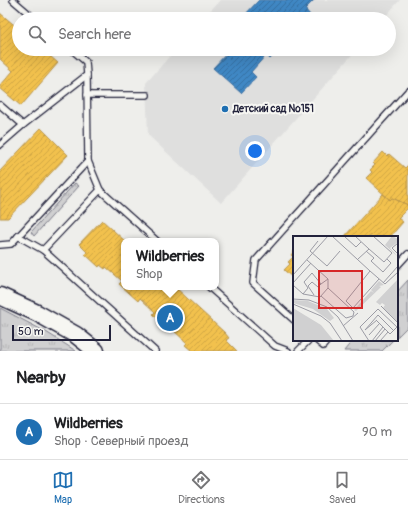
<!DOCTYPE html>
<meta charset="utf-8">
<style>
body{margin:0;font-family:Pangolin,sans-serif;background:#f2f2f2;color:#202124}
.scale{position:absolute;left:12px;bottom:10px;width:99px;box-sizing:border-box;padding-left:4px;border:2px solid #22223b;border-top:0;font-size:11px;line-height:14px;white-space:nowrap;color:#22223b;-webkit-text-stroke:3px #f6f6f2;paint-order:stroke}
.you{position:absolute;left:255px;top:151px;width:14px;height:14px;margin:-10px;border:3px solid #fff;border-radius:50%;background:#1a73e8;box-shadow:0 0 0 6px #1a73e833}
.badge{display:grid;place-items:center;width:26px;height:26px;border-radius:50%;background:#1f6fb2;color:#fff;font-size:13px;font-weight:700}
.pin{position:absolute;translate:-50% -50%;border:2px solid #fff;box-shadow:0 1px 4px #0006}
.popup{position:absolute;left:121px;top:238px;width:98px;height:52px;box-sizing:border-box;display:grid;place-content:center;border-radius:8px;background:#fff;filter:drop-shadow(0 1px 3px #0005);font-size:13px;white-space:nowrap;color:#757577}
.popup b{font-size:15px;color:#202124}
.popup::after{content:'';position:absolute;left:50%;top:100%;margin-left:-8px;border:8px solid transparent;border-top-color:#fff}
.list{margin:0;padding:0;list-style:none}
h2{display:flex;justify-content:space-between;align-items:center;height:52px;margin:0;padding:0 16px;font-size:17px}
h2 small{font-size:13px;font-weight:400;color:#757577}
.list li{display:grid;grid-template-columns:26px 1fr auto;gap:12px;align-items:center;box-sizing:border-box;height:56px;padding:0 16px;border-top:1px solid #e0e0e0}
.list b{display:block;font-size:15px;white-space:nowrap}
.list p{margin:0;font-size:13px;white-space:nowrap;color:#757577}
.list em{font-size:13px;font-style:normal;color:#757577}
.icon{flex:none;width:22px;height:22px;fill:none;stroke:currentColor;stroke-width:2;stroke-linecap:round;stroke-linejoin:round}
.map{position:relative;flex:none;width:408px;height:351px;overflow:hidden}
.search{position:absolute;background:#fff;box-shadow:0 4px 16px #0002;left:12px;right:12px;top:12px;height:44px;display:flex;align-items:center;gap:10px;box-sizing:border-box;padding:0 14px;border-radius:22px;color:#757577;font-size:15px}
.sheet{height:108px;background:#fff}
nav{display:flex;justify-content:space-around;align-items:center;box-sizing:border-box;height:56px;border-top:1px solid #e0e0e0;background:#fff;font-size:11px;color:#757577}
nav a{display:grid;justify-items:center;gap:2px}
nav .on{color:#1f6fb2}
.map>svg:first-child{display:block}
.built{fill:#dfdfde}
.grass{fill:url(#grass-tufts);stroke:#797986}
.homes{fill:url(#homes-hatch);stroke:#b49148}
.schools{fill:url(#schools-hatch);stroke:#36699c}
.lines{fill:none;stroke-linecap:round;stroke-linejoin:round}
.lane-casing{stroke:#22223b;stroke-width:8}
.secondary-casing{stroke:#22223b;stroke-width:19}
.lane{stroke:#f6f6f2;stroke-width:5.5}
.secondary{stroke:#f6f6f2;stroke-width:16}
.poi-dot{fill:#1f6fb2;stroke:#f6f6f2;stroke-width:1.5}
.labels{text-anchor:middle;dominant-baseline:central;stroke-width:4;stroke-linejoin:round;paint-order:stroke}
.poi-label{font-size:10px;font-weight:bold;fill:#22223b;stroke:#f6f6f2;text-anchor:start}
.inset-road{fill:none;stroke:#9c9ca5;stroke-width:1}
.view{fill:#d62828;fill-opacity:0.15;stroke:#d62828;stroke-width:2}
.inset-edge{fill:none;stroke:#22223b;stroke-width:2}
</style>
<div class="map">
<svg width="408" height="351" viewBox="0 0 408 351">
<defs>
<pattern id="grass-tufts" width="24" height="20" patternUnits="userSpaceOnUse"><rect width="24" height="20" fill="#d0d0d1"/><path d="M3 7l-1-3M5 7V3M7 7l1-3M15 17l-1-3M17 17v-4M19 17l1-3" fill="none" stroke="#b2b2b4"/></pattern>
<pattern id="homes-hatch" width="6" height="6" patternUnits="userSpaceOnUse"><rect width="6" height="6" fill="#f2c14e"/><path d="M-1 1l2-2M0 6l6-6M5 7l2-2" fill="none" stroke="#cfa645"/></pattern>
<pattern id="schools-hatch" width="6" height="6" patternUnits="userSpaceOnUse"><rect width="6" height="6" fill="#3f88c5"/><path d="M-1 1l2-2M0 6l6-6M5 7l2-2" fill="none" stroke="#346fa1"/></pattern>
</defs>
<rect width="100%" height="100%" fill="#eeeeeb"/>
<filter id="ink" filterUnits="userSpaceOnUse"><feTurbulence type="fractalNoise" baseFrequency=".025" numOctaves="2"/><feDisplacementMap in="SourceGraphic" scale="8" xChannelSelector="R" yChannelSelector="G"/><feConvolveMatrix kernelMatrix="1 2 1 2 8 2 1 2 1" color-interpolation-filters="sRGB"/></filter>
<g filter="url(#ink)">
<g class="built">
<polygon points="220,0 400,0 383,19 203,19"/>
<polygon points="176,49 357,49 221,203 148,135 146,83"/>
</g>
<g class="grass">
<polygon points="75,183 79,186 34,236 31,232"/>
<polygon points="408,280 408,326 397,337 397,292"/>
<polygon points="0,308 46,332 76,351 0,351"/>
<polygon points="353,340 393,340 382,351 344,351"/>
</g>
<g class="homes">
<polygon points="0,13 19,29 19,49 42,49 58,63 21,106 0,88 0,86 13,71 0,59"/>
<polygon points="41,128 68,155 8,218 0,218 0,171"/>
<polygon points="383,152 387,156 389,154 405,168 408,165 408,205 392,198 390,200 366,178 372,172 370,170 375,165 373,163"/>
<polygon points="383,194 390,200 392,198 408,205 408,208 398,218 403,222 390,237 344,237"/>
<polygon points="102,220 125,241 124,287 175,287 225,333 229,338 226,340 237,351 192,351 185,345 187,343 172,329 171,331 153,314 155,312 140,298 138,301 119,284 122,281 106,267 105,269 100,265 99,267 85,254 87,252 79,244"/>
<polygon points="294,251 294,279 284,270 290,264 288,262 293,257 291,255"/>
</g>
<g class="schools">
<polygon points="259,0 314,0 305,9 310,15 306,19 241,19"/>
<polygon points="228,49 280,49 270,59 266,55 251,72 256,77 241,93 213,68 229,51"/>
</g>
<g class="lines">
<defs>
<g id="lane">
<polyline points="13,0 35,19"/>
<polyline points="87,95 147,95"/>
<polyline points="0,105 23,125 87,75 86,62 71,49"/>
<polyline points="0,145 23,125"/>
<polyline points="88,161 100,190 157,241"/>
<polyline points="18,236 43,250 155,351"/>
<polyline points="0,245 11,244 88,161 87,75"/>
<polyline points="43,250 100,190"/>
<polyline points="397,266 408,254"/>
<polyline points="209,287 275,346 288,351"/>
<polyline points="294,320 253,283 256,260 408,91"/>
<polyline points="316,340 323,346 328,340"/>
<polyline points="298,351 309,340"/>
</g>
<polyline id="secondary" points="0,296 37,313 76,335 96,351"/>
</defs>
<use href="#lane" class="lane-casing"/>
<use href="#secondary" class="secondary-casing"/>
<use href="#lane" class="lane"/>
<use href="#secondary" class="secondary"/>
</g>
</g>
<circle class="poi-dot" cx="225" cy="109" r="4"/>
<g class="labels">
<g class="poi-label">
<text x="233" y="109">Детский сад №151</text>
</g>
</g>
<g transform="translate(293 236)">
<rect width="105" height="105" fill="#eeeeeb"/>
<path d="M99 0 105 3V6L97 12 105 21 92 9ZM105 43V85L104 86 90 72 92 69 89 67 87 69 83 66ZM86 45 91 49 86 50 88 51 63 75 61 74 78 55 81 57 78 54ZM0 64 15 65 34 73 41 82 37 85 20 73 0 67Z" fill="#d0d0d1"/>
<path d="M0 72 28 89 41 105H0Z" fill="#d0d0d1"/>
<path class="inset-road" d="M39 0 77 35M51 0 63 11 68 6M62 0 76 13M25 5 17 15 34 30 47 15M105 7 99 12 105 18M73 15 81 22 78 25 90 36 98 27 94 23M65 23 76 13 91 26 99 17 80 0M0 39 35 0M86 43 60 72 53 65 77 35 92 48 105 36M0 47 18 27M90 47 105 30M0 49 10 58 15 52 11 46 19 37 28 48 35 43 14 24M10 58 27 61 35 52V43M21 59 15 50 19 46 25 51 28 48M28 60 53 82 60 80 61 76 35 52M0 63 16 64 34 71 45 81 60 105M0 68 28 80 37 87 49 105M88 70 105 87M83 84 97 98 105 90M84 84 72 94 85 79 100 94M50 90 65 77M76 99 87 87M76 105 67 91 85 73 105 92M79 105 90 91M82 105 92 93M87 105 95 96"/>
<path class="view" d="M26 35H69V72H26Z"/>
<rect width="105" height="105" class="inset-edge"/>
</g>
</svg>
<div class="scale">50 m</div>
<div class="you"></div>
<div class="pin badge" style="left:170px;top:318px">A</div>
<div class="popup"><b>Wildberries</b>Shop</div>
<div class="search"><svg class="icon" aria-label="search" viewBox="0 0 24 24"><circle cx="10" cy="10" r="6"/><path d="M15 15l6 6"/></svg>Search here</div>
</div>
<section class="sheet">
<h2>Nearby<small></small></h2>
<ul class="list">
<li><span class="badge">A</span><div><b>Wildberries</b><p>Shop · Северный проезд</p></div><em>90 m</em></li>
</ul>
</section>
<nav>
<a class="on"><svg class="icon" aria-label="map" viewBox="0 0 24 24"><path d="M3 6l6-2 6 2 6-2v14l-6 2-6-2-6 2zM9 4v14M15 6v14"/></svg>Map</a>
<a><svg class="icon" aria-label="directions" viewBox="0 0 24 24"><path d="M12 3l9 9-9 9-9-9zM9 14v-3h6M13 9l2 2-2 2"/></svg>Directions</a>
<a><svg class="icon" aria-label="saved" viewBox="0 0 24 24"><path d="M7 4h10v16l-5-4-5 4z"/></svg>Saved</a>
</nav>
